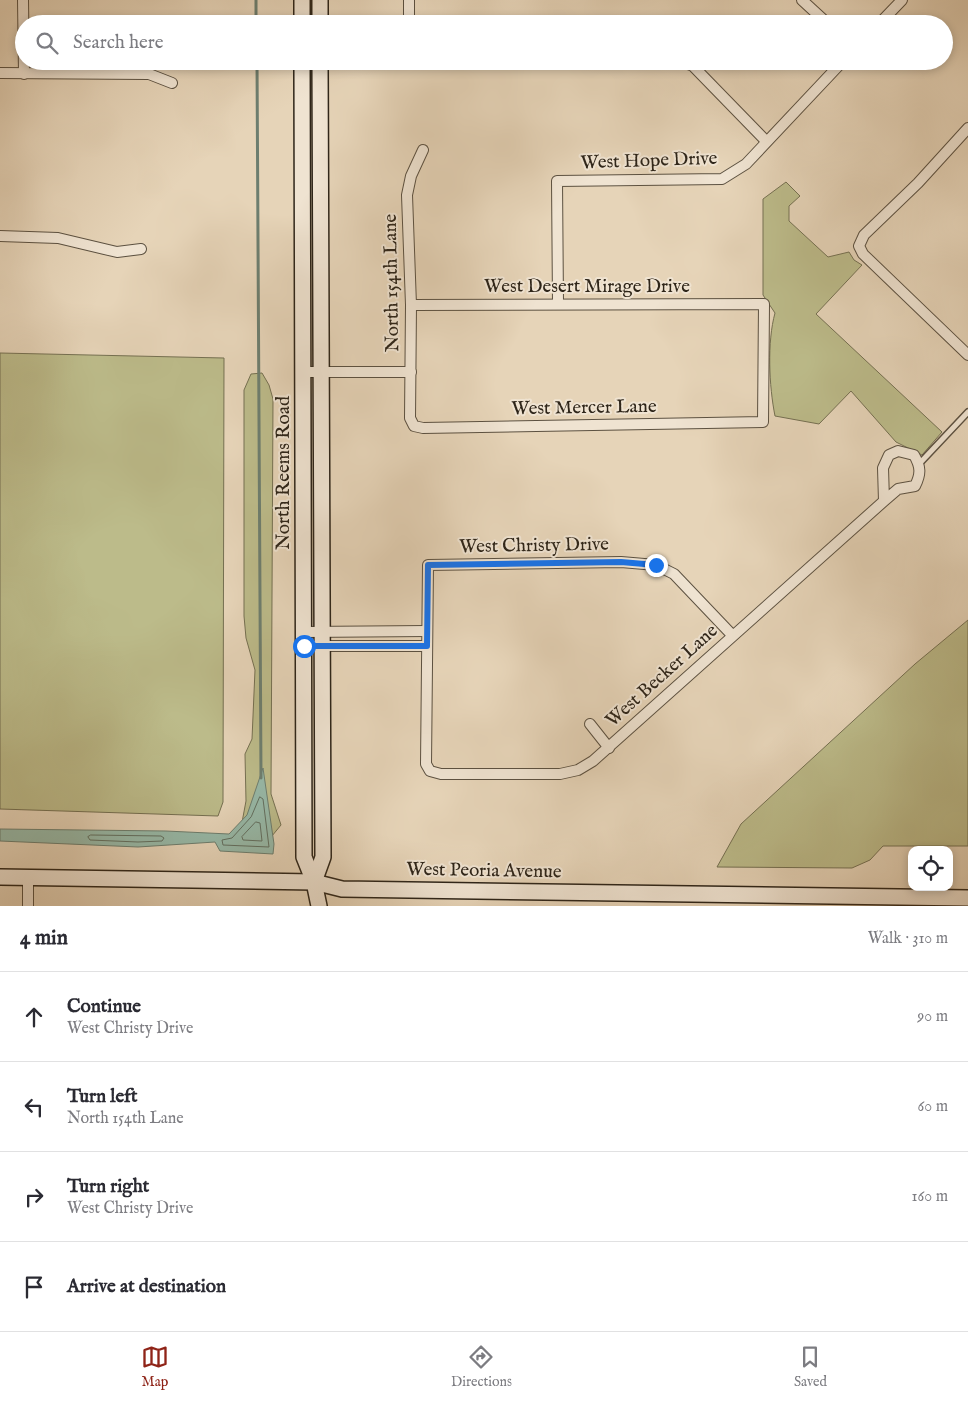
<!DOCTYPE html>
<meta charset="utf-8">
<style>
body{margin:0;font-family:"IM FELL English",serif;background:#f2f2f3;color:#2b2b33}
.controls{position:absolute;right:15px;bottom:15px;display:grid;overflow:hidden;border-radius:10px;box-shadow:0 2px 8px #0003}
.controls button{width:45px;height:45px;display:grid;place-items:center;padding:0;border:0;border-bottom:1px solid #e1e1e2;background:#fff;color:#2b2b33;font:25px sans-serif}
.stop{position:absolute;width:15px;height:15px;margin:-11px;border:4px solid #1a73e8;border-radius:50%;background:#fff}
.stop.end{background:#1a73e8;border-color:#fff;box-shadow:0 1px 5px #0008}
.list{margin:0;padding:0;list-style:none}
h2{display:flex;justify-content:space-between;align-items:center;height:65px;margin:0;padding:0 20px;font-size:21px}
h2 small{font-size:16px;font-weight:400;color:#7c7c81}
.list li{display:grid;grid-template-columns:32px 1fr auto;gap:15px;align-items:center;box-sizing:border-box;height:90px;padding:0 20px;border-top:1px solid #e1e1e2}
.list b{display:block;font-size:19px;white-space:nowrap}
.list p{margin:0;font-size:16px;white-space:nowrap;color:#7c7c81}
.list em{font-size:16px;font-style:normal;color:#7c7c81}
.icon{flex:none;width:28px;height:28px;fill:none;stroke:currentColor;stroke-width:2;stroke-linecap:round;stroke-linejoin:round}
.map{position:relative;flex:none;width:968px;height:906px;overflow:hidden}
.search{position:absolute;background:#fff;box-shadow:0 2px 8px #0003;left:15px;right:15px;top:15px;height:55px;display:flex;align-items:center;gap:12px;box-sizing:border-box;padding:0 18px;border-radius:28px;color:#7c7c81;font-size:19px}
.sheet{height:425px;background:#fff}
nav{display:flex;justify-content:space-around;align-items:center;box-sizing:border-box;height:70px;border-top:1px solid #e1e1e2;background:#fff;font-size:14px;color:#7c7c81}
nav a{display:grid;justify-items:center;gap:2px}
nav .on{color:#8f2418}
.map>svg:first-child{display:block}
.green{fill:#bcbb8a;stroke:#757052}
.water{fill:#97b9a8;stroke:#6d7e6f}
.lines{fill:none;stroke-linecap:round;stroke-linejoin:round}
.shore{stroke:#626f60;stroke-width:1}
.stream{stroke:#6d7e6f;stroke-width:3}
.service-casing{stroke:#5c5141;stroke-width:8}
.minor-casing{stroke:#5c5141;stroke-width:12}
.secondary-casing{stroke:#2e2519;stroke-width:18}
.service{stroke:#efe3d1;stroke-width:5}
.minor{stroke:#efe3d1;stroke-width:10}
.secondary{stroke:#efe3d1;stroke-width:15}
.route{stroke:#1a73e8;stroke-width:6}
.labels{text-anchor:middle;dominant-baseline:central;stroke-width:4;stroke-linejoin:round;paint-order:stroke}
.street-label{font-size:19px;fill:#2e2519;stroke:#efe3d1}
</style>
<div class="map">
<svg width="968" height="906" viewBox="0 0 968 906">
<rect width="100%" height="100%" fill="#e6d4b8"/>
<filter id="stains"><feTurbulence type="fractalNoise" baseFrequency=".004" numOctaves="4"/><feColorMatrix values="0 0 0 0 .2 0 0 0 0 .09 0 0 0 0 .02 0 0 0 .5 -.17"/></filter>
<radialGradient id="worn" r=".72"><stop offset=".6" stop-color="#630" stop-opacity="0"/><stop offset="1" stop-color="#630" stop-opacity=".3"/></radialGradient>
<g class="green">
<path d="M786 182 800 196 789 206V221L828 257 849 252 854 260 862 265 816 314 942 432 922 455 896 442 851 391 819 424 775 416C769 386 767 342 775 313L763 295V199Z"/>
<polygon points="0,353 224,358 223,802 218,816 0,809"/>
<polygon points="262,373 269,385 273,399 271,794 281,825 267,842 240,833 246,801 245,754 252,739 255,670 246,638 244,616 244,390 251,374"/>
<polygon points="968,620 968,846 883,846 870,860 852,868 717,867 741,824 915,664"/>
</g>
<polygon class="water" points="263,768 274,844 273,854 220,851 215,842 138,847 0,841 0,829 166,831 229,834 247,815"/>
<g class="lines">
<g class="shore">
<polygon points="260,797 263,799 269,847 223,845 222,840 232,838 251,817"/>
<polygon points="256,822 260,823 262,841 243,840 242,837"/>
<polygon points="91,835 161,836 164,838 162,841 138,842 90,840 88,837"/>
</g>
<g class="stream">
<polyline points="256,0 256,24"/>
<polyline points="257,61 261,778"/>
</g>
<defs>
<polyline id="service" points="919,464 968,412"/>
<g id="minor">
<polyline points="23,0 24,74"/>
<polyline points="409,0 409,24"/>
<polyline points="802,0 828,24"/>
<polyline points="879,24 902,0"/>
<polyline points="410,61 466,61"/>
<polyline points="680,61 693,66 766,141"/>
<polyline points="0,73 149,74 172,83"/>
<polyline points="968,128 918,183 864,235 859,246 863,254 968,355"/>
<polyline points="0,236 58,238 117,252 141,249"/>
<polyline points="558,304 557,181 722,179 746,164 843,61"/>
<polyline points="411,305 764,304 763,422 423,428 414,426 410,418 411,305 407,195 411,176 423,150"/>
<polyline points="304,372 411,372"/>
<polyline points="305,632 427,631"/>
<path d="M733 636 674 574 656 565 621 562 428 565 426 764 430 771 441 774H560L578 770 593 761 884 501 898 489 915 486C921 474 921 467 914 455L898 451 889 455 883 468 884 501"/>
<polyline points="304,646 427,646"/>
<polyline points="590,724 609,748"/>
<polyline points="28,906 28,877"/>
</g>
<g id="secondary">
<polyline points="302,0 302,24"/>
<polyline points="320,0 320,24"/>
<polyline points="302,61 304,857 314,882 319,906"/>
<polyline points="0,877 314,882 342,889 968,898"/>
<polyline points="314,882 323,857 320,61"/>
</g>
</defs>
<use href="#service" class="service-casing"/>
<use href="#minor" class="minor-casing"/>
<use href="#secondary" class="secondary-casing"/>
<use href="#service" class="service"/>
<use href="#minor" class="minor"/>
<use href="#secondary" class="secondary"/>
</g>
<g class="lines">
<polyline class="route" points="304,646 427,646 428,565 621,562 656,565"/>
</g>
<g class="labels">
<g class="street-label">
<text transform="translate(649 161) rotate(-2)">West Hope Drive</text>
<text transform="translate(392 283) rotate(-91)">North 154th Lane</text>
<text x="587" y="287">West Desert Mirage Drive</text>
<text transform="translate(584 408) rotate(-1)">West Mercer Lane</text>
<text transform="translate(284 473) rotate(-90)">North Reems Road</text>
<text transform="translate(534 546) rotate(-1)">West Christy Drive</text>
<text transform="translate(662 676) rotate(-42)">West Becker Lane</text>
<text transform="translate(484 871) rotate(1)">West Peoria Avenue</text>
</g>
</g>
<rect width="100%" height="100%" filter="url(#stains)"/>
<rect width="100%" height="100%" fill="url(#worn)"/>
</svg>
<div class="controls">
<button><svg class="icon" aria-label="locate" viewBox="0 0 24 24"><circle cx="12" cy="12" r="6"/><path d="M12 2v4M12 18v4M2 12h4M18 12h4"/></svg></button>
</div>
<div class="stop" style="left:304px;top:646px"></div>
<div class="stop end" style="left:656px;top:565px"></div>
<div class="search"><svg class="icon" aria-label="search" viewBox="0 0 24 24"><circle cx="10" cy="10" r="6"/><path d="M15 15l6 6"/></svg>Search here</div>
</div>
<section class="sheet">
<h2>4 min<small>Walk · 310 m</small></h2>
<ul class="list">
<li><svg class="icon" aria-label="ahead" viewBox="0 0 24 24"><path d="M12 20V5M6 11l6-6 6 6"/></svg><div><b>Continue</b><p>West Christy Drive</p></div><em>90 m</em></li>
<li><svg class="icon" aria-label="left" viewBox="0 0 24 24"><path d="M17 20v-9H6M10 6l-5 5 5 5"/></svg><div><b>Turn left</b><p>North 154th Lane</p></div><em>60 m</em></li>
<li><svg class="icon" aria-label="right" viewBox="0 0 24 24"><path d="M7 20v-9h11M14 6l5 5-5 5"/></svg><div><b>Turn right</b><p>West Christy Drive</p></div><em>160 m</em></li>
<li><svg class="icon" aria-label="arrive" viewBox="0 0 24 24"><path d="M6 21V4h12l-3 4 3 4H6"/></svg><div><b>Arrive at destination</b></div></li>
</ul>
</section>
<nav>
<a class="on"><svg class="icon" aria-label="map" viewBox="0 0 24 24"><path d="M3 6l6-2 6 2 6-2v14l-6 2-6-2-6 2zM9 4v14M15 6v14"/></svg>Map</a>
<a><svg class="icon" aria-label="directions" viewBox="0 0 24 24"><path d="M12 3l9 9-9 9-9-9zM9 14v-3h6M13 9l2 2-2 2"/></svg>Directions</a>
<a><svg class="icon" aria-label="saved" viewBox="0 0 24 24"><path d="M7 4h10v16l-5-4-5 4z"/></svg>Saved</a>
</nav>
